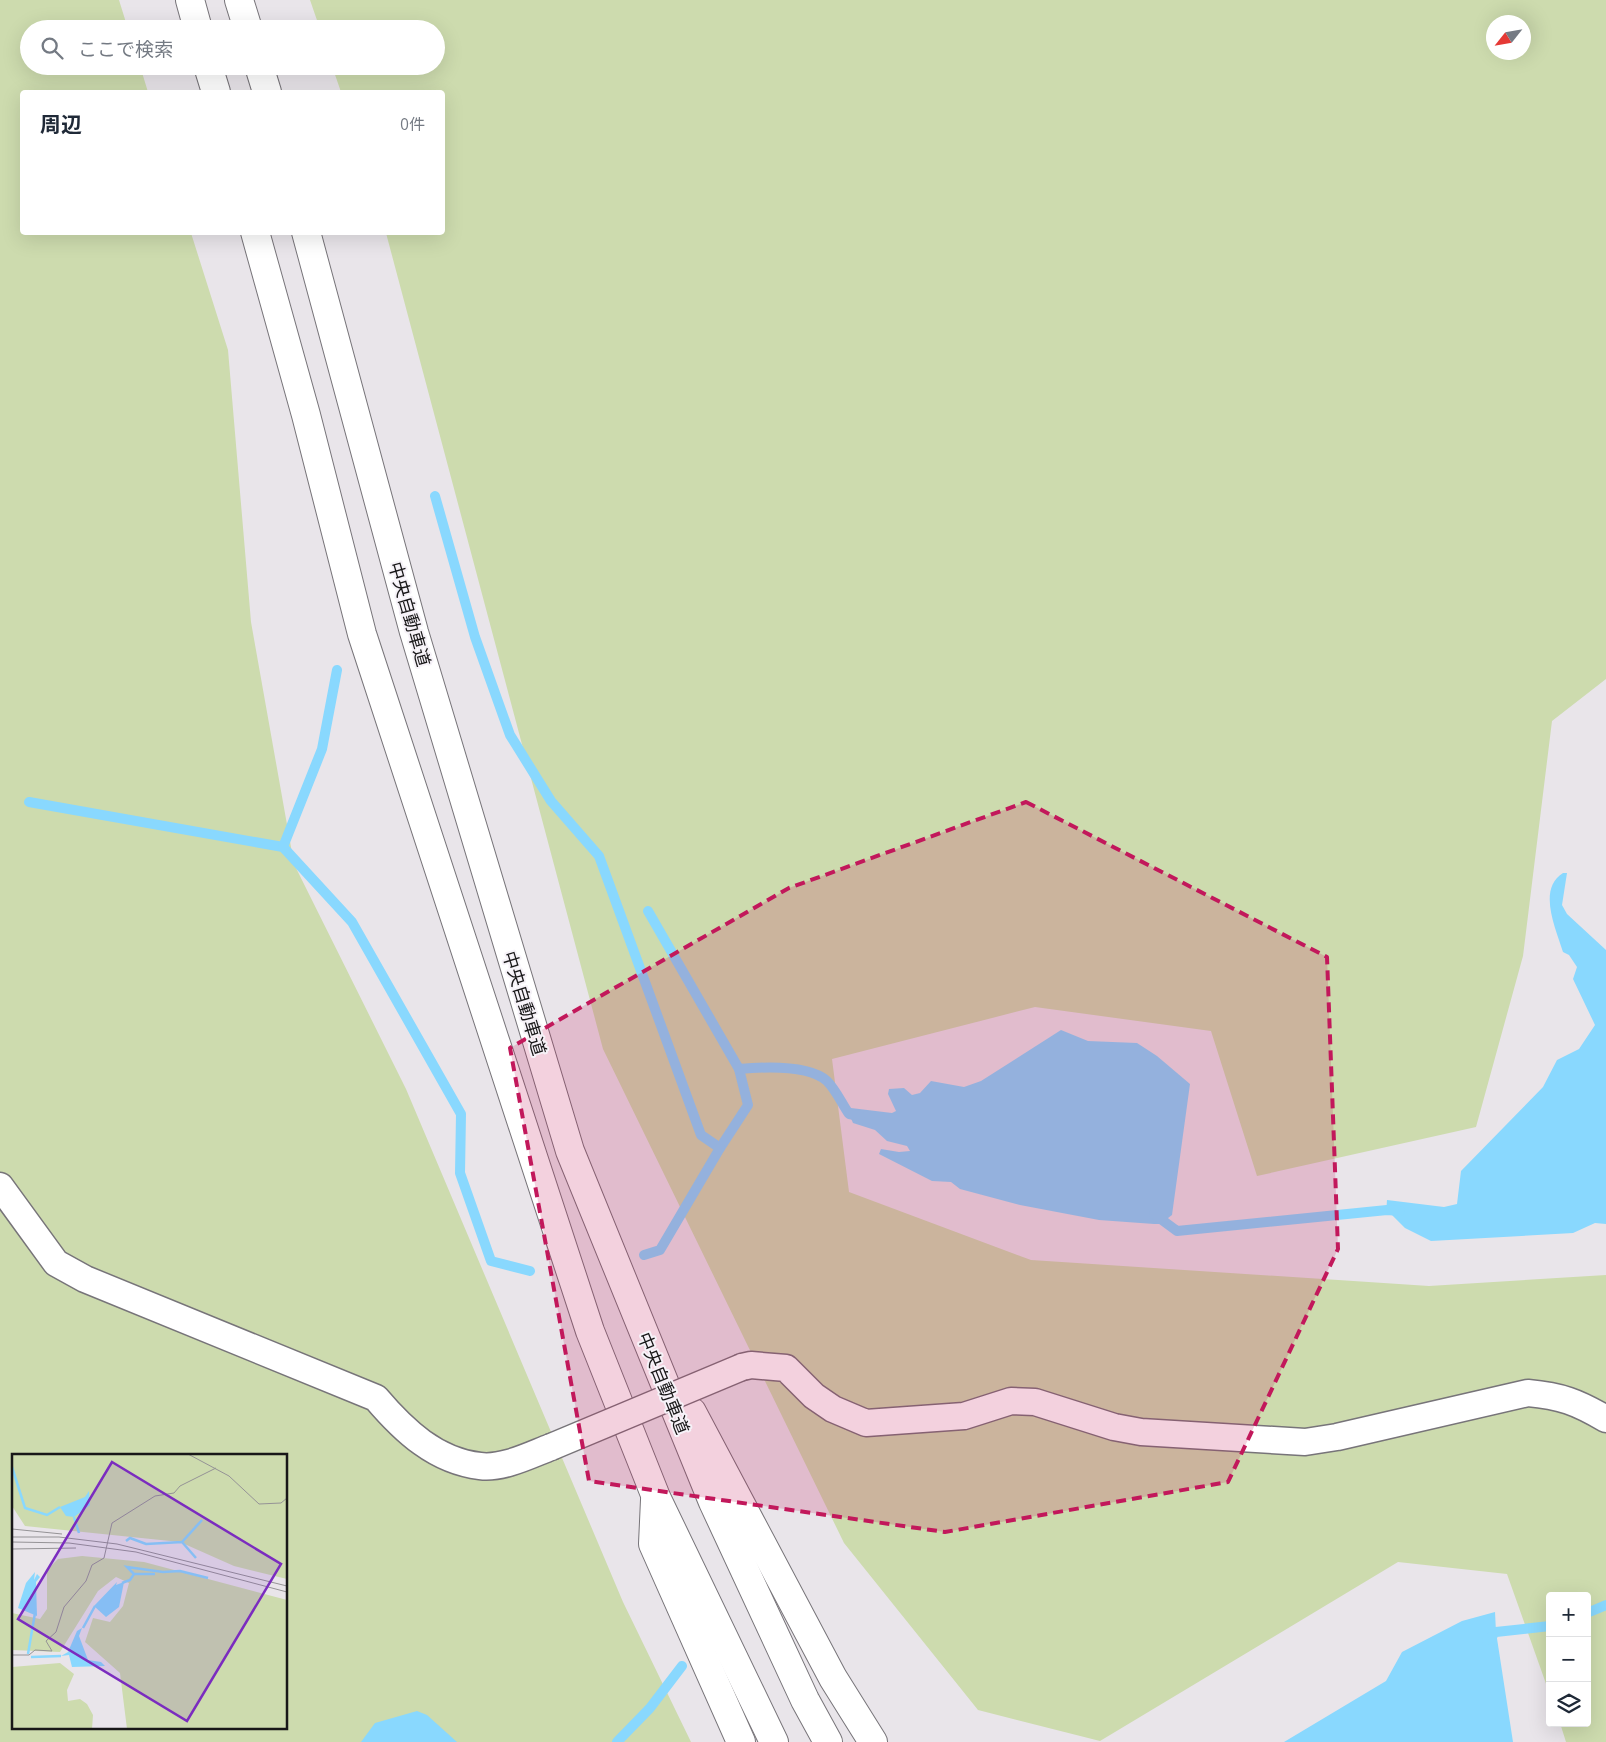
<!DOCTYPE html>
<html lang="ja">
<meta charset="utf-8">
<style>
body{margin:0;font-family:Ubuntu,"Noto Sans JP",sans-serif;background:#f6f6f7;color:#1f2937}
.controls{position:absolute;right:15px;bottom:15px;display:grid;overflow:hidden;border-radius:5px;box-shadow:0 5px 20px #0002}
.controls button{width:45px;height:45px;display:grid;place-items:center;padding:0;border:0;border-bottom:1px solid #e0e1e3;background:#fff;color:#1f2937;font:25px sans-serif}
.compass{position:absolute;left:1486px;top:15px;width:45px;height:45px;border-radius:50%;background:#fff;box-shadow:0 5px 20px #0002;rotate:239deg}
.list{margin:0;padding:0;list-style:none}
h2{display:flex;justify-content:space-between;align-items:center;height:65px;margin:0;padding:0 20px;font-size:21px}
h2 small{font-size:16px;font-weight:400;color:#747a83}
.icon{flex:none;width:28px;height:28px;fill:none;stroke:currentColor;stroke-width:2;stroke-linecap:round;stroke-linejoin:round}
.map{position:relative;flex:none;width:1606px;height:1742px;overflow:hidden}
.search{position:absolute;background:#fff;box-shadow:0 5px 20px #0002;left:20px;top:20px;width:425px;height:55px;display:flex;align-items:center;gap:12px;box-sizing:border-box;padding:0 18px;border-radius:28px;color:#747a83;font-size:19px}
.panel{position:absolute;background:#fff;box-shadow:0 5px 20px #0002;left:20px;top:90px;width:425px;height:145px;border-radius:5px}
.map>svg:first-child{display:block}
.green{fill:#cddbae;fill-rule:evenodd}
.water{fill:#89d8fe}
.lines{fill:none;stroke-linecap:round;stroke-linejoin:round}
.stream{stroke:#89d8fe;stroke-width:10}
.street-casing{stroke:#777479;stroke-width:29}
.highway-casing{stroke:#777479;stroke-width:30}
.street{stroke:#fff;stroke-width:26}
.highway{stroke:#fff;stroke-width:28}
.street-bridge-casing{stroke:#777479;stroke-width:29;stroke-linecap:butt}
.street-bridge{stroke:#fff;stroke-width:26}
.marked{fill:#c2185b;fill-opacity:0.2;stroke:#c2185b;stroke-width:4;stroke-dasharray:10 6;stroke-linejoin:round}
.labels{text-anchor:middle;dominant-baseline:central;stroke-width:4;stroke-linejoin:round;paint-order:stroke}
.street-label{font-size:18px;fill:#181718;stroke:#f6f2f8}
.inset-river{fill:none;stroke:#89d8fe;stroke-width:2.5}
.inset-road{fill:none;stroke:#959396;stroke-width:1}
.view{fill:#7b2cbf;fill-opacity:0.15;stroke:#7b2cbf;stroke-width:2.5}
.inset-edge{fill:none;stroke:#181718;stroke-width:2.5}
</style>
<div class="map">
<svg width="1606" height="1742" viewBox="0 0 1606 1742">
<rect width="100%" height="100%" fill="#e9e5ea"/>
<g class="green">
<path d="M0 0H119L128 29H29V66H140L148 92H22V232L191 233 228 350 251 622 294 864 406 1089 623 1602 691 1742H0ZM14 1456H286V1728H14Z"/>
<path d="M310 0H1606V679L1552 721 1523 956 1476 1127 1257 1176 1211 1031 1035 1007 832 1059 849 1192 1031 1260 1429 1286 1606 1275V1742H1566L1560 1723H1587V1596H1550V1695L1507 1574 1398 1562 1100 1741 978 1710 844 1543 603 1049 386 233 442 232V92H341L332 66H436V29H320ZM1494 22H1524V52H1494Z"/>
</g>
<g class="water">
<path d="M1563 873H1567L1562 905 1567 914 1606 950V1224L1595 1223 1573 1233 1431 1241 1405 1228 1392 1215 1386 1214 1387 1200 1444 1207 1457 1204 1461 1171 1543 1087 1557 1060 1579 1049 1595 1025 1573 979 1577 967 1569 955 1563 952C1556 929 1537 889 1563 873Z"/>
<polygon points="1061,1030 1088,1041 1137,1043 1157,1056 1190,1084 1172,1215 1160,1224 1154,1224 1099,1220 1020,1205 960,1189 951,1182 932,1181 879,1154 881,1149 899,1152 910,1151 907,1146 887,1141 875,1130 853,1123 849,1114 851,1108 892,1113 896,1111 888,1094 889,1089 904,1088 912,1095 920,1093 931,1081 964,1087 981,1081"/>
<polygon points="1495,1612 1496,1632 1513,1742 1284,1742 1386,1681 1402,1652 1462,1621"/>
<polygon points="417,1711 427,1715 457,1742 361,1742 375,1723"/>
</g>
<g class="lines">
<g class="stream">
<polyline points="435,496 475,637 510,735 551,801 599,856 701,1135 720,1148 748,1105 739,1069"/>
<polyline points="29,802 283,847 352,922 461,1114 460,1173 491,1261 530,1271"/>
<polyline points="283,847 322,749 337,670"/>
<path d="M648 911 739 1069C762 1067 808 1064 827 1081 836 1090 842 1104 849 1114L860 1116"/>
<polyline points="1154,1214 1177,1231 1387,1210 1400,1211"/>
<polyline points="644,1255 660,1250 720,1148"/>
<polyline points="1587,1613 1606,1605"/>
<polyline points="1487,1640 1496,1632 1550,1626"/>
<polyline points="617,1742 650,1708 682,1666"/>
</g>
<defs>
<g id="street">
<path d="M0 1186 56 1263 85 1279 376 1398C404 1431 436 1461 480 1466 503 1469 530 1455 551 1447"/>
<path d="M742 1367 751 1365 786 1368 814 1396 833 1409 866 1423 964 1416 1011 1401 1035 1402 1114 1427 1141 1432 1305 1442 1337 1437 1528 1393C1561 1396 1577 1402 1606 1419"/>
</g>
<g id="highway">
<polyline points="190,0 198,29"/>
<polyline points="239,0 248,29"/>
<polyline points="208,66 216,92"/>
<polyline points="259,66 267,92"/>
<polyline points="255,232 306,415 362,634 590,1331 656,1497 774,1742"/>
<polyline points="306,232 414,632 570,1151 713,1502 805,1700 828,1742"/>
<polyline points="692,1412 833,1678 873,1742"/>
<polyline points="655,1500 653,1544 741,1742"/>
</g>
</defs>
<use href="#street" class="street-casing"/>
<use href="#highway" class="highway-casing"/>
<use href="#street" class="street"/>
<use href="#highway" class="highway"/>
<defs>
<polyline id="street-bridge" points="551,1447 742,1367"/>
</defs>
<use href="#street-bridge" class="street-bridge-casing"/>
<use href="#street-bridge" class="street-bridge"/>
</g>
<path class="marked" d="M1026 802 1327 957 1338 1249 1228 1482 945 1532 589 1481 510 1048 789 888Z"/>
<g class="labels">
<g class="street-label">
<text transform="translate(410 614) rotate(74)">中央自動車道</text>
<text transform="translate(525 1003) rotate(73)">中央自動車道</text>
<text transform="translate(664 1383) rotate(68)">中央自動車道</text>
</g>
</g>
<g transform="translate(12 1454)">
<rect width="275" height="275" fill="#e9e5ea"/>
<path d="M0 0H275V125L222 112 168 88 13 72 0 52ZM70 102 132 108 275 146V275H115L108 219 73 188 81 164 98 168 111 152 117 129 104 123 86 137 48 198 0 196V159L28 165 35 155V116L46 105ZM48 209 62 220 55 236 56 247 68 245 75 250 81 261 80 275H0V213Z" fill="#cddbae"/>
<path d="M77 37 78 51 62 63 54 62 48 53 73 43ZM23 118 22 126 25 120 28 123 24 128 25 162 6 154 14 129ZM105 128 104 131 112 128 107 153 94 163 82 152ZM70 174 67 182 76 206 89 208 93 212 60 213 57 201 49 202 56 198 65 177Z" fill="#89d8fe"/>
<path class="inset-river" d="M0 13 13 54 35 61 48 53M62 63 67 79M114 87 118 84 134 90 170 88 190 66M170 88 184 104M122 120 115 113 151 118 168 117 196 124M110 129 118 126 122 120H143M71 174 83 152M16 200 23 159M19 203 49 202"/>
<path class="inset-road" d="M176 0 217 22 247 50 269 49 275 44M0 75 50 80M0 83H47L105 90 275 132M0 88 57 89 124 98 275 138M0 95 64 94M0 201H17L23 196 40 197 34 187 44 178 52 153 74 127 80 111 92 104 100 69 143 42 162 39 168 32 204 14"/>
<path class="view" d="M100 8 269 110 175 267 6 165Z"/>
<rect width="275" height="275" class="inset-edge"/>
</g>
</svg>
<div class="controls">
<button>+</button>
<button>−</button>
<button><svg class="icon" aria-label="layers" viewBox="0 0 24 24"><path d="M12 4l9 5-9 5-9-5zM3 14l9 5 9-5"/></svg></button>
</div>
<svg class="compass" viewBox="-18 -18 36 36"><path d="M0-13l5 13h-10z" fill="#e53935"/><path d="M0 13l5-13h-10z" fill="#747a83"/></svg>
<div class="search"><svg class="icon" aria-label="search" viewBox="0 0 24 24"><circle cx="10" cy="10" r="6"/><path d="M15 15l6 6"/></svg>ここで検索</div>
<section class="panel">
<h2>周辺<small>0件</small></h2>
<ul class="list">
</ul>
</section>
</div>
